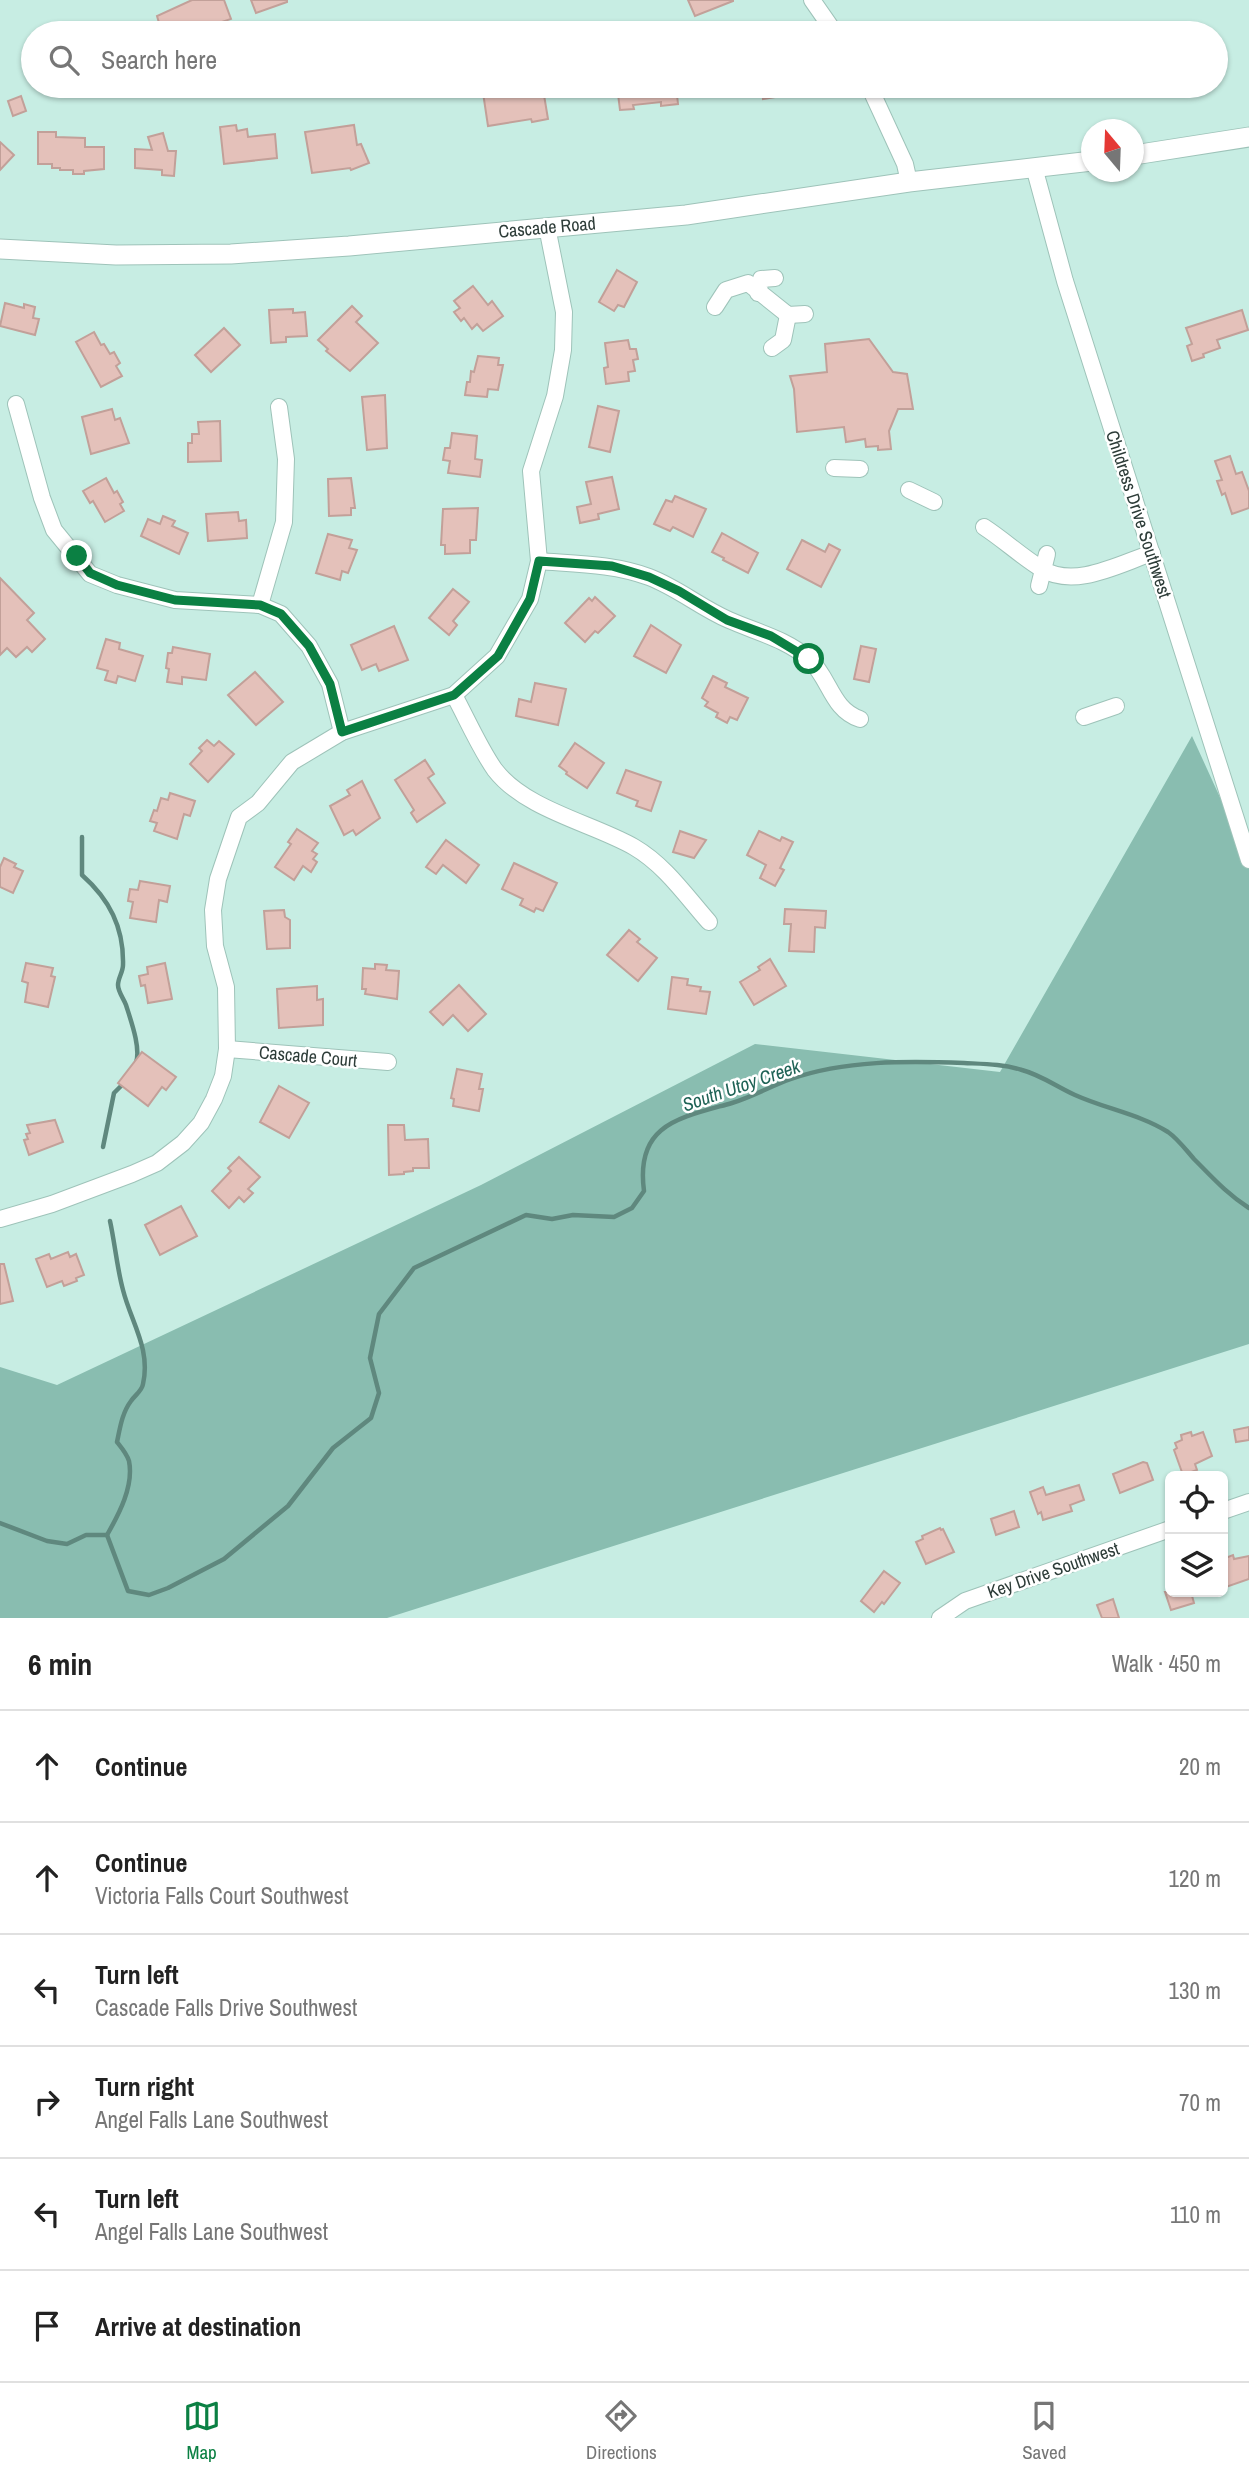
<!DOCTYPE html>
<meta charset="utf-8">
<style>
body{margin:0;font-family:"Archivo Narrow",sans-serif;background:#f6f6f6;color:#222}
.controls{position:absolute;right:21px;bottom:21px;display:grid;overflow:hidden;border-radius:10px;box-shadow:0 2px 5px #0004}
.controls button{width:63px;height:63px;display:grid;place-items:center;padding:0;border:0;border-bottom:2px solid #e0e0e0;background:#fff;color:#222;font:35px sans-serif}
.compass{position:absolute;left:1081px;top:119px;width:63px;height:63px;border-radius:50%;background:#fff;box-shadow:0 2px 5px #0004;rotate:341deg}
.stop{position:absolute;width:21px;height:21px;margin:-16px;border:5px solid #0b8043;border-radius:50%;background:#fff}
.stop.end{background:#0b8043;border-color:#fff;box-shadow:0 2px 7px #0008}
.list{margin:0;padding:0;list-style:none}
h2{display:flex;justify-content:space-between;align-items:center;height:91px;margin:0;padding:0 28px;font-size:30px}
h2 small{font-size:23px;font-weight:400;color:#767676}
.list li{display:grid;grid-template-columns:46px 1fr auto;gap:21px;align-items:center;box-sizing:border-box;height:112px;padding:0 28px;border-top:2px solid #e0e0e0}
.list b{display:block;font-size:26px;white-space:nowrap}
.list p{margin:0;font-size:23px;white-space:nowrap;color:#767676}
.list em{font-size:23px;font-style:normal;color:#767676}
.icon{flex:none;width:38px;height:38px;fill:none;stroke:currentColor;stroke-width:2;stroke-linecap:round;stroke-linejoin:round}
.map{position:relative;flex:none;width:1249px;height:1618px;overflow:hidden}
.search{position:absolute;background:#fff;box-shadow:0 2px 5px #0004;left:21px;right:21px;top:21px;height:77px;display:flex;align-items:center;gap:18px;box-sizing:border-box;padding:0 24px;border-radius:38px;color:#767676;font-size:26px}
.sheet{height:763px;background:#fff}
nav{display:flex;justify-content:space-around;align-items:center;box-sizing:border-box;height:98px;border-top:2px solid #e0e0e0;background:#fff;font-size:19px;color:#767676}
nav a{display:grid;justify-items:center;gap:4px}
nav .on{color:#0b8043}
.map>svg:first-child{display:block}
.forest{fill:#89bdb0}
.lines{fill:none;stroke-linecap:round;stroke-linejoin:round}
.stream{stroke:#5f887e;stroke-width:4.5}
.building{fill:#e4c1ba;stroke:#c2a099;stroke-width:2}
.minor-casing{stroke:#9ec3b9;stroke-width:18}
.major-casing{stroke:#9ec3b9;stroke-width:21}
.minor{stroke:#fff;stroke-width:16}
.major{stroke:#fff;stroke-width:19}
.route{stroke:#0b8043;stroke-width:9}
.labels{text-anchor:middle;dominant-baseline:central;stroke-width:5;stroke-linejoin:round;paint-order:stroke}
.street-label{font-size:18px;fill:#2d3c38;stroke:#fff}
.water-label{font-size:19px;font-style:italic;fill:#1e6255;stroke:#fff}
</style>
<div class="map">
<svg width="1249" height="1618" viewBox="0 0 1249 1618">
<rect width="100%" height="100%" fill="#c7ede3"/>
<polygon class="forest" points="1192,736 1249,861 1249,1344 387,1618 0,1618 0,1367 57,1385 481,1185 755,1044 1000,1072"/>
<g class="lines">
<g class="stream">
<path d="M82 837V875C109 899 124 927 123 965 123 972 118 978 118 985 118 992 124 999 126 1005 131 1021 141 1048 136 1063"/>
<polyline points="103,1147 114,1093 124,1083"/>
<polyline points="0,1523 47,1541 67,1544 86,1535 107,1535"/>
<path d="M107 1535 128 1591 149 1595 168 1588 224 1559 288 1506 333 1448 371 1418 379 1393 370 1358 379 1314 414 1268 526 1215 552 1219 573 1215 614 1217 632 1208 644 1191C635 1124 679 1118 732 1103 752 1097 771 1086 791 1079 845 1060 907 1061 964 1063 984 1064 1003 1064 1022 1070 1041 1075 1057 1087 1075 1095 1106 1109 1139 1114 1168 1132 1178 1139 1186 1150 1194 1159 1212 1177 1227 1194 1249 1208"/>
<path d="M107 1535C119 1514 134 1486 129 1461 127 1454 121 1447 117 1442 120 1428 122 1413 131 1401 135 1395 142 1391 143 1384 151 1349 131 1322 123 1290 117 1268 115 1244 110 1221"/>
</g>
</g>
<g class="building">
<polygon points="192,0 224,0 231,19 189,33 185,33 183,27 162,33 157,16"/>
<polygon points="251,0 287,0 287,2 256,13"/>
<polygon points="688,0 733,0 733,1 695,16"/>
<polygon points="482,86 528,86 529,92 543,89 548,119 532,122 531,119 488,126"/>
<polygon points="617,86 676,86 678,104 661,106 661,102 633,105 634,109 620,110"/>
<polygon points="762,86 787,86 788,95 763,99"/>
<polygon points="21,96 26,111 13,116 8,101"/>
<polygon points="236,125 237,131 247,129 248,137 275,134 277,158 224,164 220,127"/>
<polygon points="354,125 357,145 361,144 369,163 351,170 350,168 312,173 305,132"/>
<polygon points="38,132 56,132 56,137 85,138 85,147 104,147 104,169 84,171 84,174 73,174 73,170 60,170 60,168 52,168 52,164 38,164"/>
<polygon points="163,133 168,151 176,151 174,176 162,175 162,170 135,168 135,149 152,150 148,137"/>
<polygon points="0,142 14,155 0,170"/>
<polygon points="617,270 637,282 624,307 618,305 614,311 599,302"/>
<polygon points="473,286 488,305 492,301 503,316 483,331 477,324 472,329 464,318 461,321 454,312 460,308 454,301"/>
<polygon points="5,303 24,308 24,304 35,307 33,318 39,319 35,335 0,326"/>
<polygon points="352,306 362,316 356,322 378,343 350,371 326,351 328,349 318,340"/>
<polygon points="293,309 293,313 305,312 307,336 286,337 286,342 271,343 269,310"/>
<polygon points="1242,310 1248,330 1217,340 1220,348 1203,354 1204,357 1192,361 1187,346 1192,344 1186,328"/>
<polygon points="224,328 240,345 211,372 195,355"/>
<polygon points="94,332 101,345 104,344 110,354 114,352 120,363 116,366 122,376 101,387 76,342"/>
<polygon points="869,339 893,372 907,374 913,409 898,409 889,431 891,449 878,450 878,446 866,447 865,439 846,442 844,427 797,432 794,389 790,376 827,372 825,344"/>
<polygon points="628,340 630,349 636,349 638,359 633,360 635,371 628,372 629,381 606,384 604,368 608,367 605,343"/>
<polygon points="478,356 499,358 498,365 503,365 498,390 488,389 487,397 465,395 467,382 470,382 471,371 474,372"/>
<polygon points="385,395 387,448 367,450 362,397"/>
<polygon points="598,406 619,411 610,452 589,447"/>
<polygon points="112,409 115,420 120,418 129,443 91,454 82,417"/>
<polygon points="220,421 221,461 188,462 188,443 192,443 192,434 199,434 198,422"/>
<polygon points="452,433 477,436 475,459 482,460 480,477 448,473 450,461 443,460 445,448 450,448"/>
<polygon points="1230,456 1236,474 1242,472 1249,491 1249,508 1232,514 1225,493 1222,495 1217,481 1222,480 1215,461"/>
<polygon points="612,477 619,509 598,514 599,519 580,523 577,507 591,504 586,482"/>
<polygon points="106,478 114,493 117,491 123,502 120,504 124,511 105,522 93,501 90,503 83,491"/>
<polygon points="351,478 355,508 351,508 351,515 329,516 328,479"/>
<polygon points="675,496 706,509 693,537 673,527 670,531 654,524 666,500 672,502"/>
<polygon points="478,508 476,540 470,540 470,553 445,554 445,545 441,545 443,509"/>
<polygon points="238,512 239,521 246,520 247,538 208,541 206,514"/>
<polygon points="163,516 175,521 172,526 188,533 179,554 141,536 148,519 160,524"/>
<polygon points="722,533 758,553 748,573 723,560 724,558 712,552"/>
<polygon points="328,534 352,540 349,548 357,550 348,573 342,571 340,580 316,573"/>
<polygon points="802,540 825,552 829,544 840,550 821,587 787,569"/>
<polygon points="0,578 34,613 27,620 45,639 32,652 27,647 16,657 7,648 0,655"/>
<polygon points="453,589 469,602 453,621 457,625 449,635 429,618"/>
<polygon points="595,597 615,616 598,633 595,631 585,642 565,623 589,598 592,601"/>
<polygon points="651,625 681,645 666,673 634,656"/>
<polygon points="394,626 408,660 379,671 376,664 362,670 351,645"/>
<polygon points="106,639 120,643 119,649 143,656 135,681 118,676 116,683 105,680 108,671 97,668"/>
<polygon points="861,646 876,649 869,682 854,679"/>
<polygon points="173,647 210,654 206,680 182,677 182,684 167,682 169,669 166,668 168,653 172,653"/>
<polygon points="255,672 283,702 256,725 228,695"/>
<polygon points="713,676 727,683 725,687 748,698 737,720 730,717 727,723 716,717 718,713 705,706 708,702 702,698"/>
<polygon points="535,683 566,689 558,725 516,716 519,699 531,702"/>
<polygon points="207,740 214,746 219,741 234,754 208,782 190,764 202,751 199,748"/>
<polygon points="575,743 604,763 587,788 566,774 567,772 559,766"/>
<polygon points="425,760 434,774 428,778 445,803 417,822 411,813 414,810 395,780"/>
<polygon points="626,770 661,782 651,811 636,806 638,801 617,793"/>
<polygon points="362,781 380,818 356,835 353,830 344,835 330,806 350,795 347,790"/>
<polygon points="170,793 195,801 190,816 184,814 177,839 154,831 157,823 150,821 154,810 157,811 161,798 168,800"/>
<polygon points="297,829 318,843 312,851 317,854 313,859 317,862 311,872 303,866 294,880 275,867 291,844 288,842"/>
<polygon points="680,831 706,840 694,858 673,852"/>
<polygon points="759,831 780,841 782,837 793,842 780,868 784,870 775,886 760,878 766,865 747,855"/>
<polygon points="446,840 479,865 466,883 443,865 436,874 426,867"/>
<polygon points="4,858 16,864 14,867 23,871 13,893 0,887 0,867"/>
<polygon points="514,863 557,883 543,911 536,908 534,912 520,905 523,899 502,889"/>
<polygon points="140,881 170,886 167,902 159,900 156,922 130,918 133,902 128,901 130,889 138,890"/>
<polygon points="785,909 826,911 825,928 815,927 814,952 789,951 791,924 784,924"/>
<polygon points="284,910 285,917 290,920 290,948 267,949 264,911"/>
<polygon points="629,930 640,939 637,942 657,958 638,981 607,955"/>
<polygon points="770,959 786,986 754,1005 740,982 760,970 758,967"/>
<polygon points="26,963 53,968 51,976 55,977 48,1007 25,1002 28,983 22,981"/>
<polygon points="165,963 172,999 148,1003 145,985 141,986 139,976 148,974 147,967"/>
<polygon points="375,964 387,965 386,970 399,971 397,999 365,994 366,989 362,989 363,968 375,969"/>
<polygon points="672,977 688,979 687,985 701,987 700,991 710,992 706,1014 668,1009"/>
<polygon points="459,985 486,1014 468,1031 453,1015 443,1025 430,1012"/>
<polygon points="317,986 317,1000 323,999 323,1025 279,1028 277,989"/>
<polygon points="142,1052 176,1077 166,1090 162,1087 148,1106 118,1083"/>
<polygon points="457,1069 482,1074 479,1089 483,1089 479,1111 453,1106 454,1099 451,1098"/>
<polygon points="279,1086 309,1103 289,1138 260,1122"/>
<polygon points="55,1120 63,1142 29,1155 24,1140 28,1139 26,1134 30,1133 27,1125"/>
<polygon points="388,1125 404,1125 405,1140 428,1139 429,1168 413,1168 413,1171 404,1172 404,1174 389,1175"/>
<polygon points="239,1157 260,1177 248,1189 253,1193 244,1202 239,1197 229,1208 212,1191 231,1171 228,1168"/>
<polygon points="181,1206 197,1236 160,1255 145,1225"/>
<polygon points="68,1252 70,1257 76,1254 84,1275 76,1278 77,1281 64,1286 62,1281 47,1287 36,1259 49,1254 51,1259"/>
<polygon points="0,1264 4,1264 13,1301 0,1304"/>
<polygon points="1249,1427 1249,1440 1236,1442 1234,1430"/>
<polygon points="1191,1432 1192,1436 1203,1432 1212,1456 1195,1464 1197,1470 1183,1475 1174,1450 1177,1448 1175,1443 1182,1440 1181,1435"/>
<polygon points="1143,1462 1147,1463 1153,1480 1120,1493 1113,1474"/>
<polygon points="1079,1485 1084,1500 1070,1505 1072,1511 1043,1520 1041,1512 1038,1514 1030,1492 1043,1487 1046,1495"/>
<polygon points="1014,1511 1019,1527 996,1535 991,1519"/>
<polygon points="940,1528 941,1530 943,1529 954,1552 926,1564 916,1542 923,1539 922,1536"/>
<polygon points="1233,1555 1234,1559 1249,1556 1249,1579 1226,1587 1223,1586 1223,1559"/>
<polygon points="884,1571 900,1583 884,1604 882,1602 874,1612 861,1601"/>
<polygon points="1165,1592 1191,1592 1194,1603 1171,1610"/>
<polygon points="1113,1599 1119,1618 1102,1618 1097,1605"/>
</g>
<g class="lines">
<defs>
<g id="minor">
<polyline points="812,0 835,33"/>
<polyline points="869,86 905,164 909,182"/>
<polyline points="1034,167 1065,281 1249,860"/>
<polyline points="758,293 761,279 775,278"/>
<polyline points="715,307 726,290 748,283 788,315 805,314"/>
<polyline points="772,348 783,340 788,315"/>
<polyline points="16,404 42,498 54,530 90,574 117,585 175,600 260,605 281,614 309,646 330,684 342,732"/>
<polyline points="834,468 860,469"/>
<polyline points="909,490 934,502"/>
<path d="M984 527C1004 540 1022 557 1042 569 1075 589 1119 564 1152 553"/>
<path d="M539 561C577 564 614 564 649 577 678 588 701 608 729 620 756 632 787 639 810 660 830 679 832 710 860 719"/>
<polyline points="1039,586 1047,554"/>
<polyline points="260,605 284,522 286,459 279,407"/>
<path d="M454 695C467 719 480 749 495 770 526 810 592 823 634 847 665 865 686 896 709 922"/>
<polyline points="1084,717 1116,706"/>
<polyline points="227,1049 388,1062"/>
<polyline points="0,1219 52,1204 132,1174 157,1163 183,1143 201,1123 214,1099 223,1076 227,1049 226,987 215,946 213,910 218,879 239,817 258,803 292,762 342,732 454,695 497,656 530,599 539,561 531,471 555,396 563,350 564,312 547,227"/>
<polyline points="1223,1511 1249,1502"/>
<polyline points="940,1618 965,1601 1170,1529"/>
</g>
<g id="major">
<polyline points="1134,155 1249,137"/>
<polyline points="0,249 116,255 231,254 349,246 686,215 909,182 1092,161"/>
</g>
</defs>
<use href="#minor" class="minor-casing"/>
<use href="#major" class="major-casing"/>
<use href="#minor" class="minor"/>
<use href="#major" class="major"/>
</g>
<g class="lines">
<polyline class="route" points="77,556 90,573 117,585 175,600 260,605 281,614 309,646 330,684 342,732 454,695 498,656 530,599 539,561 612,566 649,577 679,591 727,620 771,636 809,659"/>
</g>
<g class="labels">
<g class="street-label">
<text transform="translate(547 227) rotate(-5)">Cascade Road</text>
<text transform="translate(1139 514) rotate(72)">Childress Drive Southwest</text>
<text transform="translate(308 1056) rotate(5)">Cascade Court</text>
<text transform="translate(1053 1570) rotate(-19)">Key Drive Southwest</text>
</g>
<g class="water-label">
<text transform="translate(741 1085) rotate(-19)">South Utoy Creek</text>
</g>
</g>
</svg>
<div class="controls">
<button><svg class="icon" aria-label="locate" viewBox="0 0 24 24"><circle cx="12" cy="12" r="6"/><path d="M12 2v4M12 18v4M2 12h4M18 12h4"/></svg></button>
<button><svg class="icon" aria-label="layers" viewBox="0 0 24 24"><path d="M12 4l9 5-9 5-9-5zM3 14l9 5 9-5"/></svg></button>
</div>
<svg class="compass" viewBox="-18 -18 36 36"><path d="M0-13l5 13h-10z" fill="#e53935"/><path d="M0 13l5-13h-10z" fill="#767676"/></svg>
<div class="stop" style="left:809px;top:659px"></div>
<div class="stop end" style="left:77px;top:556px"></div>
<div class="search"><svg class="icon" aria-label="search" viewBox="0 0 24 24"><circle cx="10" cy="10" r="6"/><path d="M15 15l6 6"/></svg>Search here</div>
</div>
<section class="sheet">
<h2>6 min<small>Walk · 450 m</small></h2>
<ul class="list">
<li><svg class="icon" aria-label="ahead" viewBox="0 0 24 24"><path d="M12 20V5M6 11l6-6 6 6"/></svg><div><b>Continue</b></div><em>20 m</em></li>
<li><svg class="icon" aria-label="ahead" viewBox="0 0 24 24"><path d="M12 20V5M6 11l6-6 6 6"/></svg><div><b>Continue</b><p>Victoria Falls Court Southwest</p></div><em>120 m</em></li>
<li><svg class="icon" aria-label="left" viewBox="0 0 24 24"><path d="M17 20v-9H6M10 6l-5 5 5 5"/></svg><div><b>Turn left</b><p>Cascade Falls Drive Southwest</p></div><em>130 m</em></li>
<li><svg class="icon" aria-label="right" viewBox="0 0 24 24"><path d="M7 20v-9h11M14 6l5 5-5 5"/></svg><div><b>Turn right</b><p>Angel Falls Lane Southwest</p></div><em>70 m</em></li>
<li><svg class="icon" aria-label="left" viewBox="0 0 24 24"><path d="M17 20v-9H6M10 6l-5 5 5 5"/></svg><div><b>Turn left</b><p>Angel Falls Lane Southwest</p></div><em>110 m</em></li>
<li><svg class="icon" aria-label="arrive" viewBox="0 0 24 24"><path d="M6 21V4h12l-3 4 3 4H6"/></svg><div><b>Arrive at destination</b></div></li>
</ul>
</section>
<nav>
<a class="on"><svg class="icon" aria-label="map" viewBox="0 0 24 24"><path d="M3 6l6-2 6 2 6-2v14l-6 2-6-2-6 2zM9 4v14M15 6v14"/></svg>Map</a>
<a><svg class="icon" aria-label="directions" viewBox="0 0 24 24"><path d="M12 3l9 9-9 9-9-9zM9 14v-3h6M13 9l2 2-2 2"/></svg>Directions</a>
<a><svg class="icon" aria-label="saved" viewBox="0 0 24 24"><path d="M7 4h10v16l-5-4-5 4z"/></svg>Saved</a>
</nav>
